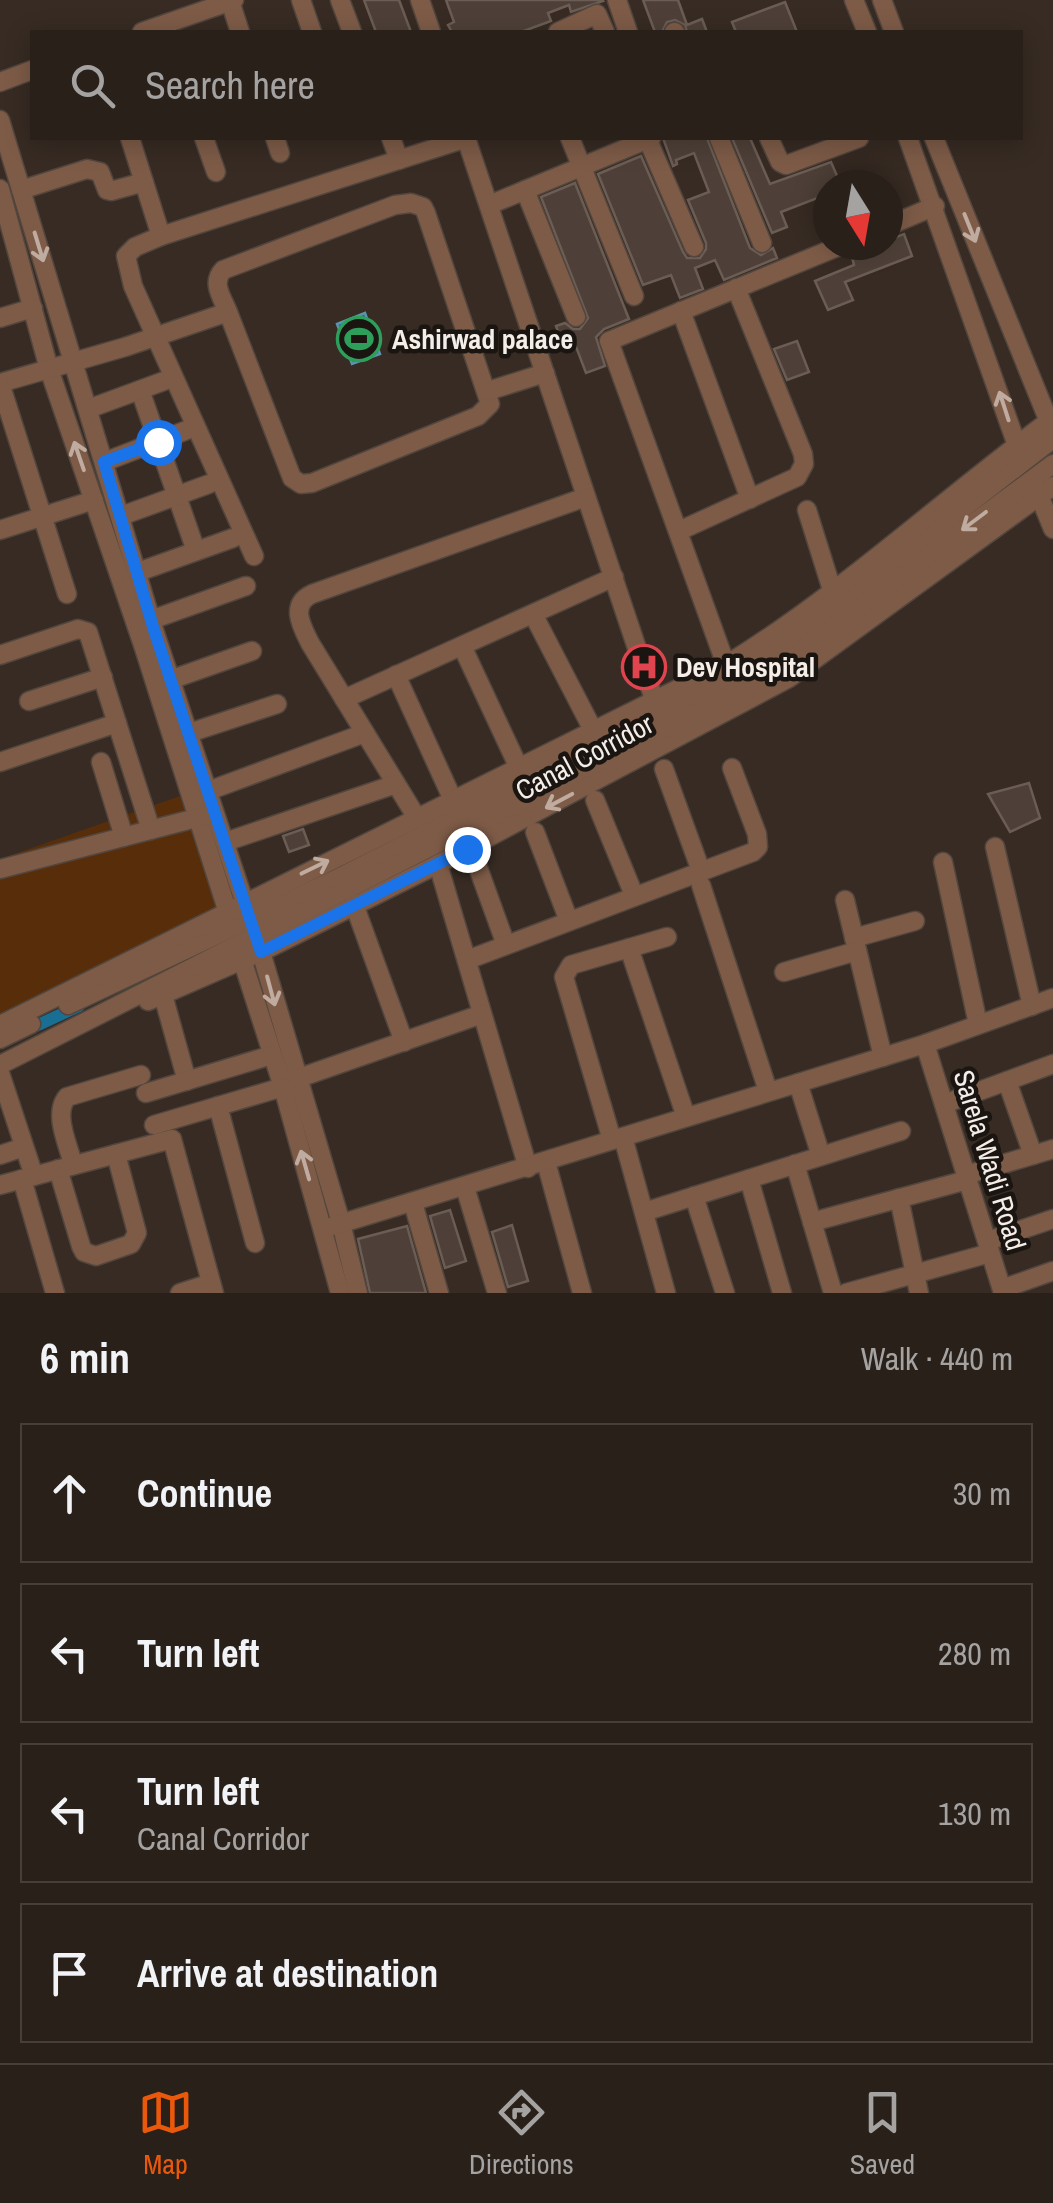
<!DOCTYPE html>
<meta charset="utf-8">
<style>
body{margin:0;font-family:"Archivo Narrow",sans-serif;background:#352d27;color:#f1f3f6}
.compass{position:absolute;left:813px;top:170px;width:90px;height:90px;border-radius:50%;background:#29201a;box-shadow:0 5px 25px #0003;rotate:169deg}
.stop{position:absolute;width:30px;height:30px;margin:-22px;border:8px solid #1a73e8;border-radius:50%;background:#fff}
.stop.end{background:#1a73e8;border-color:#fff;box-shadow:0 2px 10px #0008}
.list{margin:0;padding:0;list-style:none}
h2{display:flex;justify-content:space-between;align-items:center;height:130px;margin:0;padding:0 40px;font-size:42px}
h2 small{font-size:32px;font-weight:400;color:#a5a3a2}
.list li{display:grid;grid-template-columns:65px 1fr auto;gap:30px;align-items:center;box-sizing:border-box;height:140px;margin:0 20px 20px;padding:0 20px;border:2px solid #453e39;border-radius:0px}
.list b{display:block;font-size:38px;white-space:nowrap}
.list p{margin:0;font-size:32px;white-space:nowrap;color:#a5a3a2}
.list em{font-size:32px;font-style:normal;color:#a5a3a2}
.icon{flex:none;width:55px;height:55px;fill:none;stroke:currentColor;stroke-width:2;stroke-linecap:round;stroke-linejoin:round}
.map{position:relative;flex:none;width:1053px;height:1293px;overflow:hidden}
.search{position:absolute;background:#29201a;box-shadow:0 5px 25px #0003;left:30px;right:30px;top:30px;height:110px;display:flex;align-items:center;gap:25px;box-sizing:border-box;padding:0 35px;border-radius:0px;color:#a5a3a2;font-size:38px}
.sheet{height:770px;background:#29201a}
nav{display:flex;justify-content:space-around;align-items:center;box-sizing:border-box;height:140px;border-top:2px solid #453e39;background:#29201a;font-size:28px;color:#a5a3a2}
nav a{display:grid;justify-items:center;gap:5px}
nav .on{color:#ea580c}
.map>svg:first-child{display:block}
.green{fill:#582e0a}
.water{fill:#196e93;stroke:#5b94ac;stroke-width:2.5}
.lines{fill:none;stroke-linecap:round;stroke-linejoin:round}
.canal{stroke:#196e93;stroke-width:12}
.building{fill:#4e4038;stroke:#6b5d54;stroke-width:2.5}
.minor-casing{stroke:#52463e;stroke-width:21}
.minor{stroke:#7d5b47;stroke-width:18}
.oneway{stroke:#bfab9f}
.route{stroke:#1a73e8;stroke-width:12}
.labels{text-anchor:middle;dominant-baseline:central;stroke-width:9;stroke-linejoin:round;paint-order:stroke}
.poi-label{font-size:28px;font-weight:bold;fill:#f5ede7;stroke:#1a1511;text-anchor:start}
.street-label{font-size:28px;fill:#f5ede7;stroke:#1a1511}
</style>
<div class="map">
<svg width="1053" height="1293" viewBox="0 0 1053 1293">
<rect width="100%" height="100%" fill="#372b23"/>
<polygon class="green" points="180,796 218,910 0,1015 0,859"/>
<polygon class="water" points="365,313 380,354 352,364 337,324"/>
<g class="lines">
<polyline class="canal" points="25,1031 79,1006"/>
</g>
<g class="building">
<polygon points="364,0 399,0 411,32 376,32"/>
<polygon points="446,0 602,0 603,1 571,12 569,5 548,13 551,21 521,32 452,32 448,25 454,22"/>
<polygon points="643,0 678,0 687,25 702,19 707,32 687,32 685,25 675,20 667,22 662,32 655,32"/>
<polygon points="785,2 797,32 736,32 732,22"/>
<polygon points="663,138 707,138 750,248 761,255 773,248 777,258 724,280 715,260 695,268 703,289 680,298 671,275 643,285 598,174 641,156 683,252 687,258 700,258 706,249 706,243 688,200 709,192 694,153 676,160 677,164 673,166"/>
<polygon points="732,138 750,138 770,184 831,162 841,185 828,185 828,194 781,212 787,227 772,233"/>
<polygon points="575,183 629,319 604,329 596,337 605,366 586,373 575,344 564,348 556,326 565,323 573,329 580,329 588,318 541,197"/>
<polygon points="904,234 912,256 845,282 853,300 828,310 815,281 854,265 851,253 872,245 888,245 888,240"/>
<polygon points="797,341 809,372 787,380 774,349"/>
<polygon points="1029,783 1040,818 1010,832 988,794"/>
<polygon points="303,829 309,845 289,852 283,836"/>
<polygon points="450,1210 466,1261 445,1268 430,1216"/>
<polygon points="512,1225 528,1281 508,1287 492,1232"/>
<polygon points="407,1226 426,1293 370,1293 358,1239"/>
</g>
<g class="lines">
<defs>
<g id="minor">
<polyline points="301,0 312,32"/>
<polyline points="340,0 352,32"/>
<polyline points="420,0 431,32"/>
<polyline points="617,0 628,32"/>
<polyline points="854,0 867,32"/>
<polyline points="882,0 894,32"/>
<polyline points="230,1 240,32"/>
<polyline points="142,32 234,0"/>
<polyline points="558,32 597,14 605,32"/>
<polyline points="674,32 675,32"/>
<polyline points="0,82 32,70"/>
<polyline points="0,120 154,630 261,952 341,1223 358,1293"/>
<polyline points="130,138 161,236"/>
<polyline points="204,138 216,172"/>
<polyline points="275,138 280,153"/>
<polyline points="391,138 399,160"/>
<polyline points="466,138 655,702"/>
<polyline points="570,138 634,296"/>
<polyline points="647,138 694,247"/>
<polyline points="719,138 762,243"/>
<polyline points="769,138 780,162 786,165 859,138"/>
<polyline points="908,138 1019,451"/>
<polyline points="934,138 1052,429"/>
<polyline points="0,189 49,369 144,648 230,919"/>
<polyline points="21,190 87,169 100,172 107,190 111,191 144,182"/>
<polyline points="525,190 576,317"/>
<polyline points="489,205 651,138"/>
<polyline points="888,226 935,206"/>
<polyline points="681,311 750,499"/>
<polyline points="0,318 33,308"/>
<path d="M0 383 125 347 228 312 292 478 301 484 312 483 478 416 490 404 426 213 423 207 411 203 395 205 223 270C211 283 222 297 228 312"/>
<polyline points="0,383 67,594"/>
<polyline points="140,390 196,551"/>
<polyline points="488,391 545,373"/>
<polyline points="88,409 164,381"/>
<polyline points="104,462 187,430"/>
<polyline points="1036,488 1053,529"/>
<polyline points="807,510 833,593"/>
<polyline points="121,516 209,484"/>
<polyline points="0,530 94,500"/>
<polyline points="679,531 797,477 804,464 803,454 736,288"/>
<polyline points="254,556 133,286 126,256 135,247 161,236 467,138"/>
<polyline points="138,572 233,538"/>
<polyline points="533,614 593,730"/>
<polyline points="151,620 246,586"/>
<polyline points="462,646 519,768"/>
<polyline points="0,655 78,629 88,632 151,830"/>
<polyline points="726,665 609,341 842,245"/>
<polyline points="396,675 453,800"/>
<polyline points="170,680 252,651"/>
<polyline points="344,699 614,577"/>
<polyline points="29,701 103,677"/>
<polyline points="189,733 277,704"/>
<polyline points="0,762 117,723"/>
<polyline points="101,762 124,837"/>
<polyline points="664,769 701,871"/>
<polyline points="208,791 365,733"/>
<polyline points="595,800 634,895"/>
<path d="M417 818 310 643C302 627 289 605 312 594L586 497"/>
<polyline points="535,832 569,921"/>
<polyline points="225,842 396,784"/>
<polyline points="995,847 1032,1006"/>
<polyline points="476,862 506,945"/>
<polyline points="943,862 978,1024"/>
<polyline points="438,864 528,1168"/>
<polyline points="0,869 208,815"/>
<polyline points="701,885 768,1091"/>
<polyline points="845,900 883,1057"/>
<polyline points="354,904 404,1042"/>
<polyline points="854,938 915,921"/>
<polyline points="629,948 686,1117"/>
<polyline points="240,953 283,1087 340,1293"/>
<polyline points="467,960 753,852 758,847 757,834 732,768"/>
<polyline points="784,972 857,951"/>
<polyline points="163,995 187,1081"/>
<polyline points="148,1001 261,952 438,864 789,678 1053,486"/>
<polyline points="68,1005 336,879 743,673 795,638 1053,439"/>
<path d="M0 1025 726 665C843 593 943 499 1053 418"/>
<polyline points="0,1039 31,1024"/>
<polyline points="925,1044 1003,1293"/>
<polyline points="0,1065 764,678 1053,464"/>
<polyline points="0,1073 34,1176"/>
<polyline points="296,1079 482,1014"/>
<polyline points="1007,1081 1033,1155"/>
<polyline points="798,1083 821,1156"/>
<polyline points="146,1093 272,1055"/>
<polyline points="944,1104 1053,1064"/>
<polyline points="218,1106 255,1243"/>
<polyline points="154,1125 283,1087"/>
<polyline points="623,1137 666,1293"/>
<polyline points="612,1140 564,977 571,965 667,937"/>
<polyline points="0,1155 24,1147"/>
<polyline points="546,1162 582,1293"/>
<path d="M73 1164C68 1144 53 1114 67 1097L141 1075"/>
<polyline points="795,1164 833,1293"/>
<polyline points="58,1169 81,1246 84,1252 96,1256 131,1244 137,1233 116,1154"/>
<polyline points="966,1175 1053,1149"/>
<polyline points="22,1179 55,1293"/>
<polyline points="749,1179 782,1293"/>
<polyline points="0,1185 172,1139 214,1293"/>
<polyline points="465,1187 497,1293"/>
<polyline points="694,1196 725,1293"/>
<polyline points="899,1198 919,1293"/>
<polyline points="413,1203 439,1293"/>
<polyline points="644,1212 901,1131"/>
<polyline points="812,1222 967,1180"/>
<polyline points="333,1226 925,1044 1053,998"/>
<polyline points="988,1241 1053,1219"/>
<polyline points="1002,1289 1053,1271"/>
<polyline points="180,1293 211,1283"/>
<polyline points="846,1293 990,1253"/>
</g>
</defs>
<use href="#minor" class="minor-casing"/>
<use href="#minor" class="minor"/>
</g>
<defs><path id="oneway-shaft" d="M-6 0H5M1.5-3L5.5 0L1.5 3" fill="none" stroke-width="1.6" stroke-linecap="round" stroke-linejoin="round" transform="scale(2.5)"/></defs>
<g class="oneway">
<use href="#oneway-shaft" transform="translate(970 228) rotate(68)"/>
<use href="#oneway-shaft" transform="translate(39 247) rotate(73)"/>
<use href="#oneway-shaft" transform="translate(1004 406) rotate(-108)"/>
<use href="#oneway-shaft" transform="translate(79 456) rotate(-109)"/>
<use href="#oneway-shaft" transform="translate(974 521) rotate(143)"/>
<use href="#oneway-shaft" transform="translate(559 801) rotate(152)"/>
<use href="#oneway-shaft" transform="translate(315 867) rotate(-26)"/>
<use href="#oneway-shaft" transform="translate(271 991) rotate(75)"/>
<use href="#oneway-shaft" transform="translate(305 1165) rotate(-106)"/>
</g>
<g class="lines">
<polyline class="route" points="158,442 104,462 154,630 261,952 467,849"/>
</g>
<defs>
<symbol id="stadium-ring" viewBox="-11 -11 22 22"><circle r="9.5" fill="#1a1511" stroke="#2e9e5b" stroke-width="1.5"/><path d="M0-5a6.5 5 0 1 0 0 10a6.5 5 0 1 0 0-10ZM-3.5-1.8h7v3.6h-7Z" fill="#2e9e5b"/></symbol>
<symbol id="hospital-ring" viewBox="-11 -11 22 22"><circle r="9.5" fill="#1a1511" stroke="#e0444e" stroke-width="1.5"/><path d="M-5-5h3v3.5h4V-5h3V5h-3V1.5h-4V5h-3Z" fill="#e0444e"/></symbol>
</defs>
<g fill-rule="evenodd">
<use href="#stadium-ring" x="334" y="314" width="50" height="50"/>
<use href="#hospital-ring" x="619" y="642" width="50" height="50"/>
</g>
<g class="labels">
<g class="poi-label">
<text x="392" y="339">Ashirwad palace</text>
<text x="676" y="667">Dev Hospital</text>
</g>
<g class="street-label">
<text transform="translate(584 757) rotate(-28)">Canal Corridor</text>
<text transform="translate(990 1160) rotate(73)">Sarela Wadi Road</text>
</g>
</g>
</svg>
<svg class="compass" viewBox="-18 -18 36 36"><path d="M0-13l5 13h-10z" fill="#e53935"/><path d="M0 13l5-13h-10z" fill="#a5a3a2"/></svg>
<div class="stop" style="left:158px;top:442px"></div>
<div class="stop end" style="left:467px;top:849px"></div>
<div class="search"><svg class="icon" aria-label="search" viewBox="0 0 24 24"><circle cx="10" cy="10" r="6"/><path d="M15 15l6 6"/></svg>Search here</div>
</div>
<section class="sheet">
<h2>6 min<small>Walk · 440 m</small></h2>
<ul class="list">
<li><svg class="icon" aria-label="ahead" viewBox="0 0 24 24"><path d="M12 20V5M6 11l6-6 6 6"/></svg><div><b>Continue</b></div><em>30 m</em></li>
<li><svg class="icon" aria-label="left" viewBox="0 0 24 24"><path d="M17 20v-9H6M10 6l-5 5 5 5"/></svg><div><b>Turn left</b></div><em>280 m</em></li>
<li><svg class="icon" aria-label="left" viewBox="0 0 24 24"><path d="M17 20v-9H6M10 6l-5 5 5 5"/></svg><div><b>Turn left</b><p>Canal Corridor</p></div><em>130 m</em></li>
<li><svg class="icon" aria-label="arrive" viewBox="0 0 24 24"><path d="M6 21V4h12l-3 4 3 4H6"/></svg><div><b>Arrive at destination</b></div></li>
</ul>
</section>
<nav>
<a class="on"><svg class="icon" aria-label="map" viewBox="0 0 24 24"><path d="M3 6l6-2 6 2 6-2v14l-6 2-6-2-6 2zM9 4v14M15 6v14"/></svg>Map</a>
<a><svg class="icon" aria-label="directions" viewBox="0 0 24 24"><path d="M12 3l9 9-9 9-9-9zM9 14v-3h6M13 9l2 2-2 2"/></svg>Directions</a>
<a><svg class="icon" aria-label="saved" viewBox="0 0 24 24"><path d="M7 4h10v16l-5-4-5 4z"/></svg>Saved</a>
</nav>
